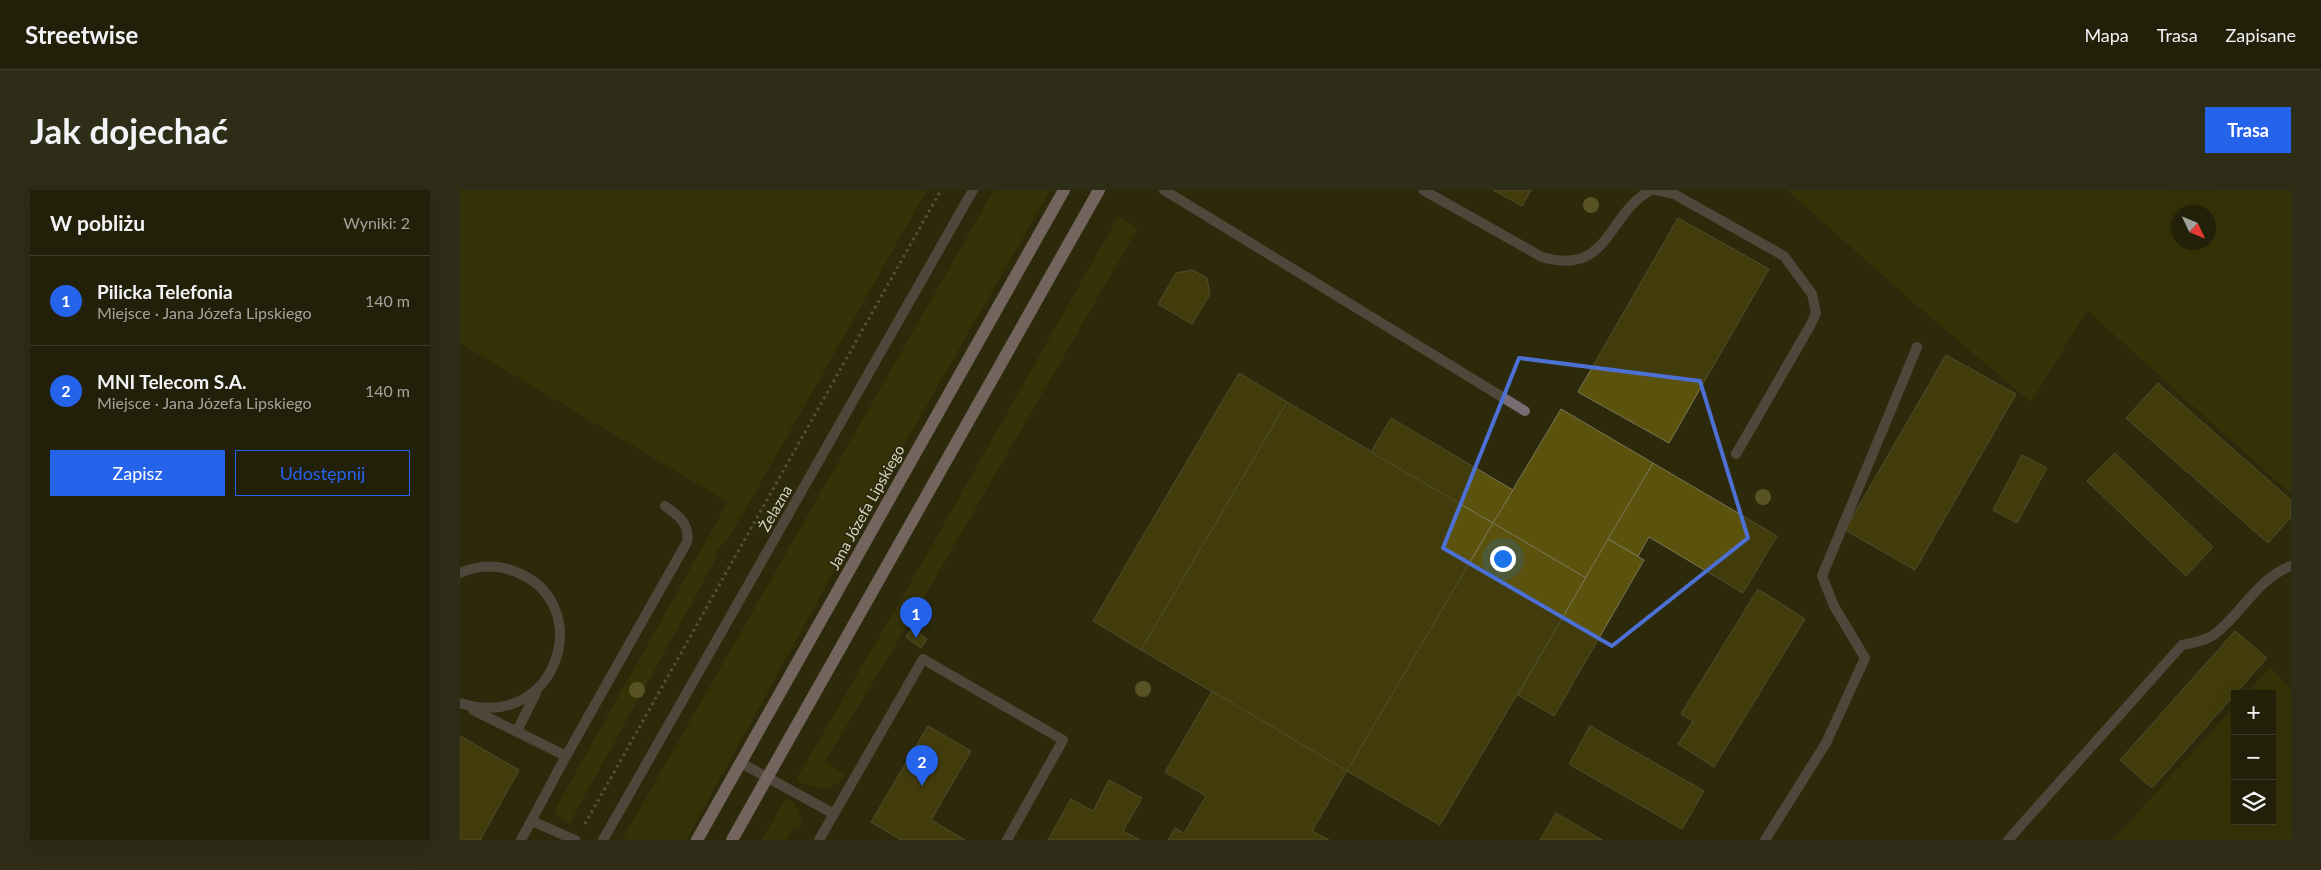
<!DOCTYPE html>
<html lang="pl">
<meta charset="utf-8">
<style>
body{margin:0;font-family:Lato,sans-serif;background:#2e2d17;color:#f1f3f6}
.controls{position:absolute;right:15px;bottom:15px;display:grid;overflow:hidden;border-radius:0px;box-shadow:0 5px 20px #0002}
.controls button{width:45px;height:45px;display:grid;place-items:center;padding:0;border:0;border-bottom:1px solid #3f3e2a;background:#222009;color:#f1f3f6;font:25px sans-serif}
.compass{position:absolute;left:1711px;top:15px;width:45px;height:45px;border-radius:50%;background:#222009;box-shadow:0 5px 20px #0002;rotate:134deg}
.you{position:absolute;left:1042px;top:368px;width:18px;height:18px;margin:-12px;border:4px solid #fff;border-radius:50%;background:#1a73e8;box-shadow:0 0 0 8px #1a73e833}
.badge{display:grid;place-items:center;width:32px;height:32px;border-radius:50%;background:#2563eb;color:#fff;font-size:16px;font-weight:700}
.pin{position:absolute;translate:-50% -41px;filter:drop-shadow(0 1px 2px #0008)}
.pin::after{content:'';position:absolute;top:26px;width:18px;height:15px;background:inherit;clip-path:polygon(0 0,100% 0,50% 100%)}
.list{margin:0;padding:0;list-style:none}
h2{display:flex;justify-content:space-between;align-items:center;height:65px;margin:0;padding:0 20px;font-size:21px}
h2 small{font-size:16px;font-weight:400;color:#a2a39c}
.list li{display:grid;grid-template-columns:32px 1fr auto;gap:15px;align-items:center;box-sizing:border-box;height:90px;padding:0 20px;border-top:1px solid #3f3e2a}
.list b{display:block;font-size:19px;white-space:nowrap}
.list p{margin:0;font-size:16px;white-space:nowrap;color:#a2a39c}
.list em{font-size:16px;font-style:normal;color:#a2a39c}
.actions{display:flex;gap:10px;padding:15px 20px}
.actions a{flex:1;padding:11px 0;border:1px solid #2563eb;border-radius:0px;text-align:center;font-size:18px;color:#2563eb}
.actions .main{background:#2563eb;color:#fff}
.icon{flex:none;width:28px;height:28px;fill:none;stroke:currentColor;stroke-width:2;stroke-linecap:round;stroke-linejoin:round}
.map{position:relative;flex:none;width:1831px;height:650px;overflow:hidden;border-radius:0px}
header{display:flex;align-items:center;gap:30px;box-sizing:border-box;height:70px;padding:0 25px;background:#222009;border-bottom:1px solid #3f3e2a}
header strong{font-size:24px}
nav{display:flex;gap:28px;margin-inline-start:auto;font-size:18px}
.intro{display:flex;align-items:center;justify-content:space-between;box-sizing:border-box;height:120px;padding:0 30px}
h1{margin:0;font-size:35px}
.button{padding:12px 22px;border-radius:0px;background:#2563eb;color:#fff;font-size:18px;font-weight:700}
main{display:flex;gap:30px;padding:0 30px}
aside{flex:1;background:#222009;border-radius:0px;box-shadow:0 5px 20px #0002}
.map>svg:first-child{display:block}
.green{fill:#423c02;fill-rule:evenodd}
.building{fill:#5b530d;stroke:#7a7757}
.lines{fill:none;stroke-linecap:round;stroke-linejoin:round}
.path{stroke:#83816a;stroke-width:3;stroke-dasharray:2.5 4;stroke-linecap:butt}
.lane{stroke:#786b73;stroke-width:10}
.street{stroke:#786b73;stroke-width:10}
.primary{stroke:#c7acbe;stroke-width:12}
.tree{fill:#8c8444}
.marked{fill:none;stroke:#4c70d4;stroke-width:4;stroke-linejoin:round}
.labels{text-anchor:middle;dominant-baseline:central;stroke-width:4;stroke-linejoin:round;paint-order:stroke}
.street-label{font-size:15px;fill:#d9d8c7;stroke:#2d2a0c}
</style>
<header>
<strong>Streetwise</strong>
<nav><a>Mapa</a><a>Trasa</a><a>Zapisane</a></nav>
</header>
<div class="intro"><h1>Jak dojechać</h1><a class="button">Trasa</a></div>
<main>
<aside>
<h2>W pobliżu<small>Wyniki: 2</small></h2>
<ul class="list">
<li><span class="badge">1</span><div><b>Pilicka Telefonia</b><p>Miejsce · Jana Józefa Lipskiego</p></div><em>140 m</em></li>
<li><span class="badge">2</span><div><b>MNI Telecom S.A.</b><p>Miejsce · Jana Józefa Lipskiego</p></div><em>140 m</em></li>
</ul>
<div class="actions"><a class="main">Zapisz</a><a>Udostępnij</a></div>
</aside>
<div class="map">
<svg width="1831" height="650" viewBox="0 0 1831 650">
<rect width="100%" height="100%" fill="#2d2a0c"/>
<g class="green">
<polygon points="0,0 467,0 284,322 268,348 255,363 257,367 109,634 96,626 97,616 268,312 0,153"/>
<polygon points="534,0 590,0 433,274 226,650 162,650"/>
<path d="M1327 0H1831V304L1627 120 1571 212 1454 113ZM1718 22H1748V52H1718Z"/>
<path d="M658 27 678 38 453 426 365 571 383 583 384 587C368 605 356 599 336 590L461 375Z"/>
<polygon points="1810,478 1831,499 1831,650 1653,650 1775,516 1775,631 1812,631 1812,504 1786,504"/>
<path d="M326 608C340 618 341 621 341 638L334 636 327 650H302Z"/>
</g>
<g class="building">
<polygon points="1033,0 1071,0 1062,16"/>
<polygon points="1218,28 1309,79 1209,253 1118,202"/>
<polygon points="732,80 747,88 750,104 732,134 698,114 716,83"/>
<polygon points="1486,165 1556,204 1455,380 1385,340"/>
<polygon points="779,183 827,212 681,460 633,431"/>
<polygon points="1698,193 1831,310 1831,327 1808,353 1666,228"/>
<polygon points="827,212 1033,333 887,581 681,460"/>
<polygon points="1101,219 1193,273 1126,388 1033,333"/>
<polygon points="931,228 1053,300 1033,333 911,262"/>
<polygon points="1655,263 1753,357 1726,386 1627,291"/>
<polygon points="1562,265 1587,278 1557,333 1533,320"/>
<polygon points="1193,273 1317,346 1283,403 1189,347 1178,366 1148,349"/>
<polygon points="1033,333 1126,388 980,635 887,581"/>
<polygon points="1148,349 1184,370 1094,526 1058,505"/>
<polygon points="1298,399 1345,429 1254,577 1218,554 1233,531 1221,524"/>
<polygon points="452,438 467,449 461,458 446,447"/>
<polygon points="1775,441 1807,468 1692,598 1660,570"/>
<polygon points="752,501 887,581 852,641 869,650 708,650 715,638 724,643 746,606 705,582"/>
<polygon points="468,536 511,561 471,630 505,650 441,650 411,632"/>
<polygon points="1130,536 1244,601 1222,639 1109,574"/>
<polygon points="0,546 59,580 20,650 0,650"/>
<polygon points="649,590 682,608 663,641 680,650 588,650 611,609 633,621"/>
<polygon points="1096,623 1142,650 1080,650"/>
</g>
<g class="lines">
<polyline class="path" points="125,634 481,0"/>
<g class="lane">
<polyline points="704,0 1065,221"/>
<path d="M963 0 1082 67C1150 87 1147 23 1191 0"/>
<polyline points="1196,0 1214,4 1324,66 1352,104 1356,123 1350,136 1276,264"/>
<path d="M0 383C19 375 37 374 56 382 138 414 97 544 0 513"/>
<polyline points="13,520 106,566"/>
<polyline points="57,541 76,503"/>
<polyline points="281,573 374,624"/>
<polyline points="72,631 115,650"/>
<path d="M61 650 106 566 227 352C230 334 219 326 205 316"/>
<polyline points="359,650 463,469 603,550 547,650"/>
<polyline points="1305,650 1366,553 1405,468 1374,416 1362,386 1457,157"/>
<path d="M1548 650 1722 455C1732 453 1746 451 1755 444 1782 423 1798 388 1831 376"/>
</g>
<polyline class="street" points="143,650 513,0"/>
<g class="primary">
<polyline points="237,650 604,0"/>
<polyline points="272,650 639,0"/>
</g>
</g>
<g class="tree">
<circle cx="1131" cy="15" r="8"/>
<circle cx="1303" cy="307" r="8"/>
<circle cx="683" cy="499" r="8"/>
<circle cx="177" cy="500" r="8"/>
</g>
<path d="M0 0H1831V650H0ZM1059 168 1240 191 1288 348 1152 456 983 358Z" fill="#2d2a0c" fill-opacity=".55" fill-rule="evenodd"/>
<path class="marked" d="M1059 168 1240 191 1288 348 1152 456 983 358Z"/>
<g class="labels">
<g class="street-label">
<text transform="translate(406 317) rotate(-61)">Jana Józefa Lipskiego</text>
<text transform="translate(315 318) rotate(-60)">Żelazna</text>
</g>
</g>
</svg>
<div class="controls">
<button>+</button>
<button>−</button>
<button><svg class="icon" aria-label="layers" viewBox="0 0 24 24"><path d="M12 4l9 5-9 5-9-5zM3 14l9 5 9-5"/></svg></button>
</div>
<svg class="compass" viewBox="-18 -18 36 36"><path d="M0-13l5 13h-10z" fill="#e53935"/><path d="M0 13l5-13h-10z" fill="#a2a39c"/></svg>
<div class="you"></div>
<div class="pin badge" style="left:456px;top:448px">1</div>
<div class="pin badge" style="left:462px;top:596px">2</div>
</div>
</main>
